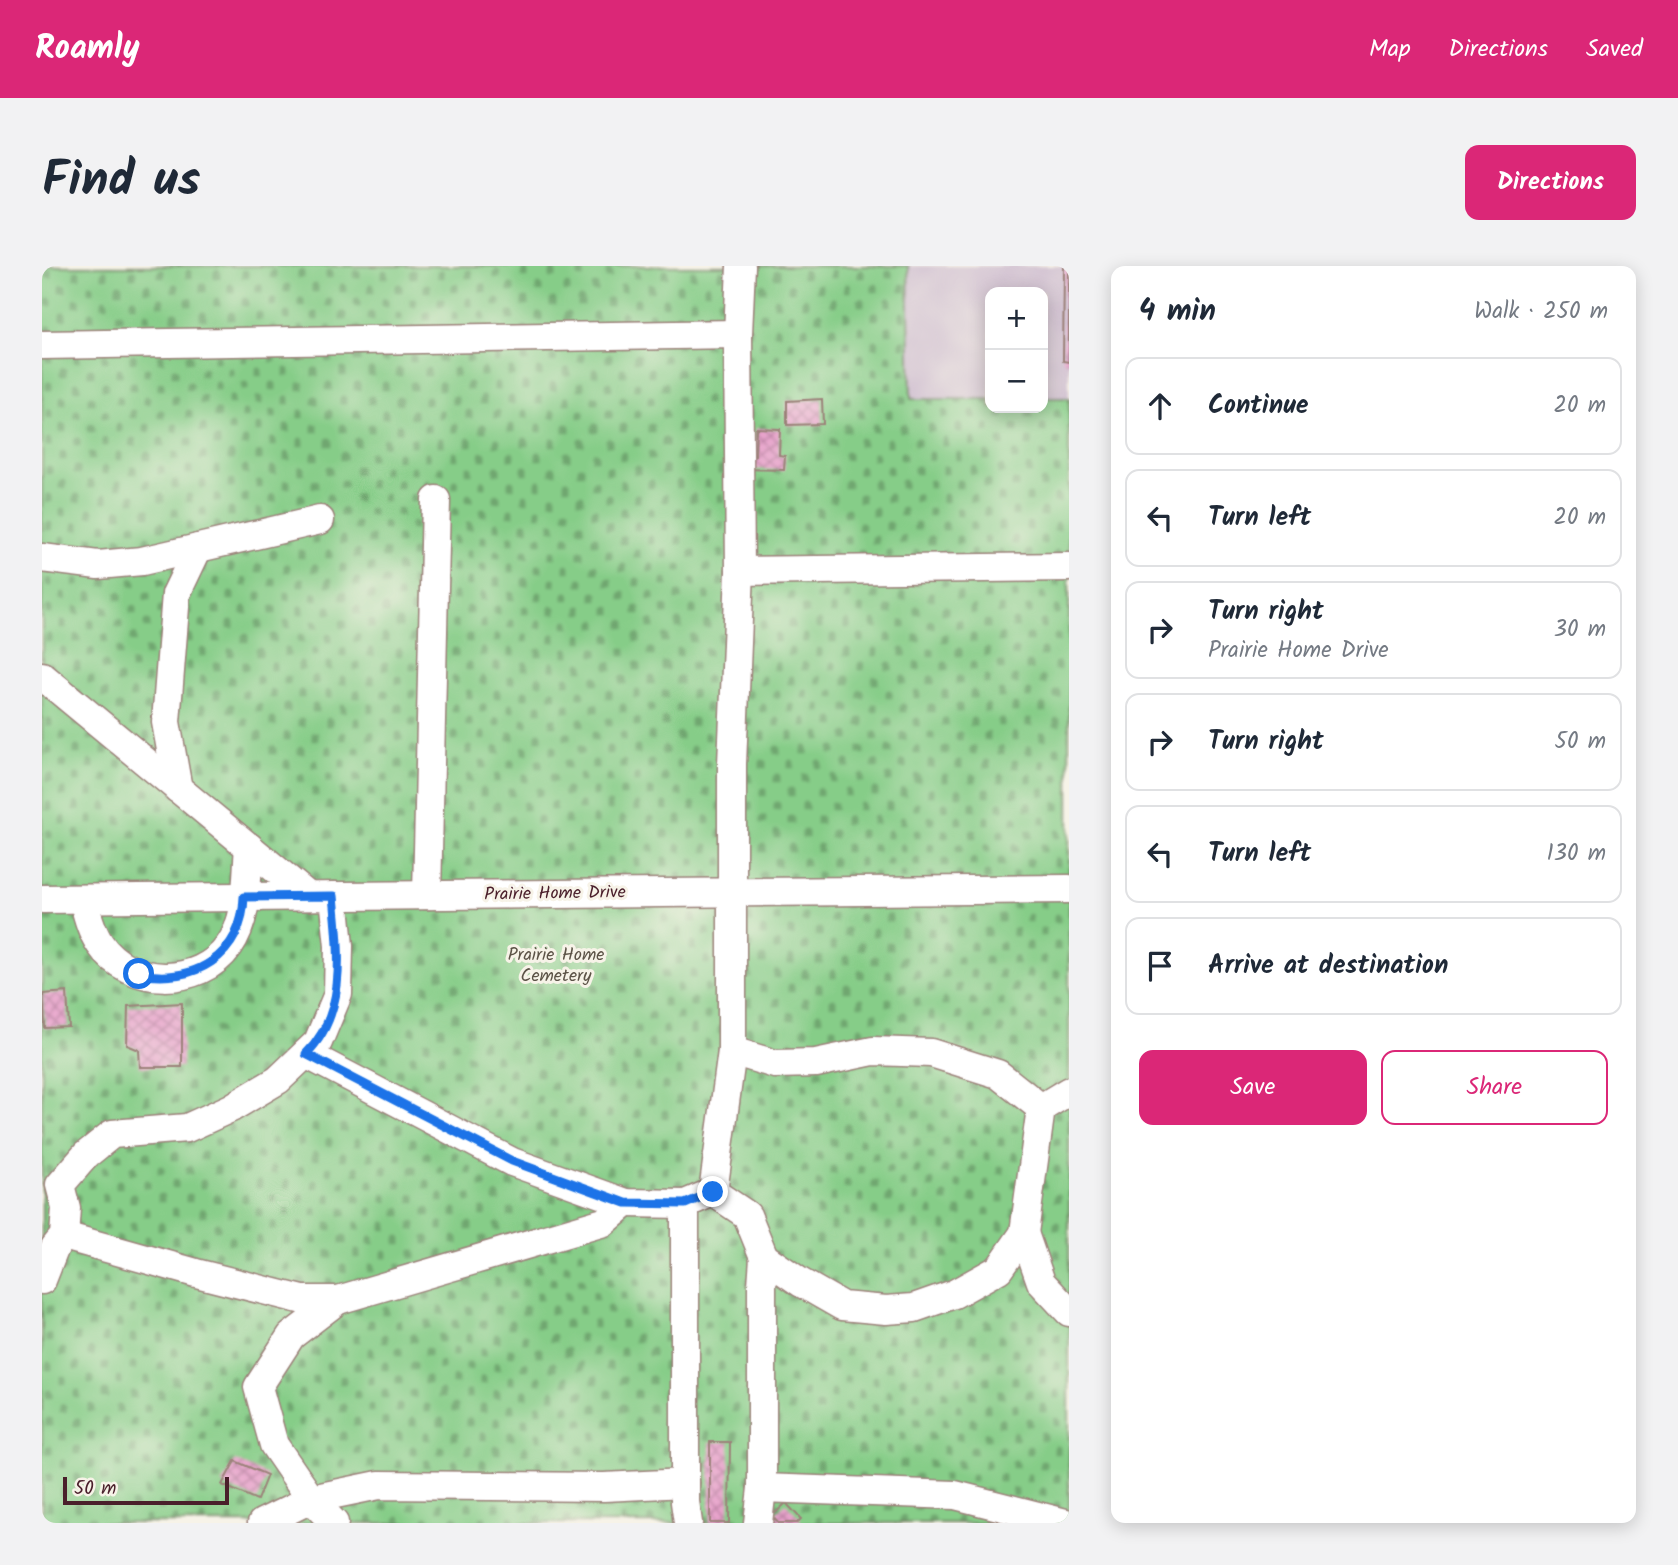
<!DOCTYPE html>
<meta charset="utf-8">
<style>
body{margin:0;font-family:Kalam,sans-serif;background:#f2f2f3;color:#1f2937}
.controls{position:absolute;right:21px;top:21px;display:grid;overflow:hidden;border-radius:14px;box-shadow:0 4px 18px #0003}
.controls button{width:63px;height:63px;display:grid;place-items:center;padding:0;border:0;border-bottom:2px solid #e0e1e3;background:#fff;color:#1f2937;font:35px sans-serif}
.scale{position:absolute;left:21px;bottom:18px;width:166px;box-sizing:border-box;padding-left:7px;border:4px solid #4a1f2b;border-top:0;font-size:19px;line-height:24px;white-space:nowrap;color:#4a1f2b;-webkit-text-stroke:5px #f7f3e8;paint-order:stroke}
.stop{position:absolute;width:21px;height:21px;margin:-16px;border:5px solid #1a73e8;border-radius:50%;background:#fff}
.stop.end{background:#1a73e8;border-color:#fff;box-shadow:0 2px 7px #0008}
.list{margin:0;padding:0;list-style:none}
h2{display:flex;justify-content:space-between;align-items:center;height:91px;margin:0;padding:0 28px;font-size:30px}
h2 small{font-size:23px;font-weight:400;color:#747a83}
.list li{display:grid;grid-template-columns:46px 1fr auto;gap:21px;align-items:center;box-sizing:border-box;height:98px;margin:0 14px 14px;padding:0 14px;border:2px solid #e0e1e3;border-radius:14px}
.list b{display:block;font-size:26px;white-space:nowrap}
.list p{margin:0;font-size:23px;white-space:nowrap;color:#747a83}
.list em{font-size:23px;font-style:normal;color:#747a83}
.actions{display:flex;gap:14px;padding:21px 28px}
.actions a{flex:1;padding:16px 0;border:2px solid #db2777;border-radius:14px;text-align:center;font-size:24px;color:#db2777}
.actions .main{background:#db2777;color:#fff}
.icon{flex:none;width:38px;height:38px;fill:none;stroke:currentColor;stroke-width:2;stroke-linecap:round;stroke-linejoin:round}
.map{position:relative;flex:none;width:1027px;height:1257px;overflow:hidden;border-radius:14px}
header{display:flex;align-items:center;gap:42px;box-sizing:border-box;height:98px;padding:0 35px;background:#db2777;color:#fff}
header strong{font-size:33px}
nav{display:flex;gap:38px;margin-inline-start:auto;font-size:24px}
.intro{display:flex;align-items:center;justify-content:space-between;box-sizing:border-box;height:168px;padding:0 42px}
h1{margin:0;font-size:49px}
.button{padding:18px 32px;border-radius:14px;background:#db2777;color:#fff;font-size:24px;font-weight:700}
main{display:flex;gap:42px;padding:0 42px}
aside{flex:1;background:#fff;border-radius:14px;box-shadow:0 4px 18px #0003}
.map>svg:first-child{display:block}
.industrial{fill:#cfbed0}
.cemetery{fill:url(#cemetery-stones);stroke:#68765a;stroke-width:2}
.building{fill:url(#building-cross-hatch)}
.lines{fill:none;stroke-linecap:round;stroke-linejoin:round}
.minor-casing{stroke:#9c827a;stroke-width:31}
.minor{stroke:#fff;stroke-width:28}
.route{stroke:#1a73e8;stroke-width:9}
.labels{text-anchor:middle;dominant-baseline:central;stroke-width:6;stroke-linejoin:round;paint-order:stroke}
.street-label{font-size:18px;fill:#4a1f2b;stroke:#f7f3e8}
.park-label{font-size:18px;fill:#5c5347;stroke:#f7f3e8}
</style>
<header>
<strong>Roamly</strong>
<nav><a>Map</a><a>Directions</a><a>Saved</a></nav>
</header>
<div class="intro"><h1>Find us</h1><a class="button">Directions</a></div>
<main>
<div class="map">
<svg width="1027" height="1257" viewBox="0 0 1027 1257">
<defs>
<pattern id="cemetery-stones" width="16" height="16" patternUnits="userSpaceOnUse" patternTransform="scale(1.75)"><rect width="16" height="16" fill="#86cd88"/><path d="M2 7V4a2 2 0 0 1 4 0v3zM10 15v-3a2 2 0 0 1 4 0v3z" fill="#70a66f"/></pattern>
<pattern id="building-cross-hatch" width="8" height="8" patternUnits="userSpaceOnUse" patternTransform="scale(1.75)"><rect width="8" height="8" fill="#e7a2cb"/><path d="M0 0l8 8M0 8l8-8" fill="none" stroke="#bd83a5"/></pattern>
</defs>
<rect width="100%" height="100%" fill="#f7f3e8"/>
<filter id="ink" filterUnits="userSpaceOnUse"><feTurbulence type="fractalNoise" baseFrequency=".0143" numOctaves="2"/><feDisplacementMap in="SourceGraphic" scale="14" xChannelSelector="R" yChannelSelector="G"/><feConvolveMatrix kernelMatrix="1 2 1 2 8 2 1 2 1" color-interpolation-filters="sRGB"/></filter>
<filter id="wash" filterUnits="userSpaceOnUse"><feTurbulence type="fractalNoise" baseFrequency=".00686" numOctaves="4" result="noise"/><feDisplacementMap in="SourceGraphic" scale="28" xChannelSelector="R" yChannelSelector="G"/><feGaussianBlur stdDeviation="1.57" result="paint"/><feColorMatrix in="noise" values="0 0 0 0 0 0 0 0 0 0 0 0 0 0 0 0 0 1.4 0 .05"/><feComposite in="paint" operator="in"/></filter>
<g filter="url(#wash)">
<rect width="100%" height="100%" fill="#eee5c8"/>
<polygon class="industrial" points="866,0 1027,0 1027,132 1001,132 1001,26 948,26 948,133 869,133"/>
<polygon class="cemetery" points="0,0 866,0 869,133 948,133 948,142 1001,142 1001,132 1027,132 1027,1257 0,1257"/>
<g id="blocks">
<g class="building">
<polygon points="1022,0 1027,0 1027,96 1021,95"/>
<polygon points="780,133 781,158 745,159 745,135"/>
<polygon points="714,162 738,163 737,189 743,190 742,204 700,203 700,189 713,190"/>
<polygon points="25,726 27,761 3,762 1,728"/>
<polygon points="140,737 140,801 98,801 97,784 85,779 86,740"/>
<polygon points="668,1176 688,1176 687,1257 668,1257"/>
<polygon points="193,1195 225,1209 215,1234 180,1219"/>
<polygon points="744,1237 759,1253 755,1257 736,1257 730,1250"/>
</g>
</g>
</g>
<g filter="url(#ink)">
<use href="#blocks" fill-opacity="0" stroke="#9c827a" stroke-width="2"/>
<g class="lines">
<defs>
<g id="minor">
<polyline points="699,0 696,68 698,305 690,498 690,785 671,926 705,949 722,991 720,1020 720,1222"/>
<polyline points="0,79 696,68"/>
<polyline points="0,292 56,299 100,295 278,254"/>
<polyline points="698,305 1027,301"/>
<polyline points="0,410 266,630"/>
<polyline points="136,523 124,456 134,328 156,282"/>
<polyline points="385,629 394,234"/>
<polyline points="0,633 1027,623"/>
<path d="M41 633C45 648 49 665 58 678 87 721 157 722 187 680 207 652 204 613 207 581"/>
<polyline points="690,785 733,798 774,797 831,785 889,787 956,808 999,842"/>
<polyline points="264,788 470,896 584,937 643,938 671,926"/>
<polyline points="643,938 643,1236 646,1257"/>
<polyline points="982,967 999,1016 1027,1046"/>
<polyline points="22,970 154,1007 261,1034 296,1034 562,956 584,937"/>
<polyline points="722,991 758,1016 800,1040 844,1044 872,1042 912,1028 957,1003 982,967 999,842 1027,825"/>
<polyline points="0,1014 13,981 22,970 24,942 18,919 44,889 70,868 145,862 189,842 236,814 276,776 296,728 297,680 292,630"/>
<polyline points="220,1257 269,1233 337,1219 562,1221 643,1217"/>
<polyline points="292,1257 269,1233 232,1179 216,1121 249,1070 296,1034"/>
<polyline points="716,1257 720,1222 913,1229 1024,1257"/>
</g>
</defs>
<use href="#minor" class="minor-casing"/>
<use href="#minor" class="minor"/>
</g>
</g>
<g class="lines" filter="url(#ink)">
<path class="route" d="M97 708C152 718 200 691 202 631L292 630C297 684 306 746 264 788L470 895 584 937 643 938 671 926"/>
</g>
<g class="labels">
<g class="street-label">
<text transform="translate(513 628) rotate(-1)">Prairie Home Drive</text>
</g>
<g class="park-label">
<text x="514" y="689">Prairie Home<tspan x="514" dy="21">Cemetery</tspan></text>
</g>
</g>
</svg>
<div class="controls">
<button>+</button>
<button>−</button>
</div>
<div class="scale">50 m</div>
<div class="stop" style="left:97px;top:708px"></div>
<div class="stop end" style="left:671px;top:926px"></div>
</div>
<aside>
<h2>4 min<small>Walk · 250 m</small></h2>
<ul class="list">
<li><svg class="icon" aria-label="ahead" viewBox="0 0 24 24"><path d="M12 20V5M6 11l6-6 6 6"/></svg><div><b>Continue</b></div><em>20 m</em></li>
<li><svg class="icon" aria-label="left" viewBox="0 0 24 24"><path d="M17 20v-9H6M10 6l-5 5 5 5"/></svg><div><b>Turn left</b></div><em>20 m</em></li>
<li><svg class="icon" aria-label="right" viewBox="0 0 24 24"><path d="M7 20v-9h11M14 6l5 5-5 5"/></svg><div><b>Turn right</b><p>Prairie Home Drive</p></div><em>30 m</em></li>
<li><svg class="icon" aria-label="right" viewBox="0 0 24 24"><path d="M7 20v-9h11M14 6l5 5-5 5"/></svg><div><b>Turn right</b></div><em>50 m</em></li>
<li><svg class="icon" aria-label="left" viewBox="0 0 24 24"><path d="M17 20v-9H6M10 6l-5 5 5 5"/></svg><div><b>Turn left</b></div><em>130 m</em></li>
<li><svg class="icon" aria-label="arrive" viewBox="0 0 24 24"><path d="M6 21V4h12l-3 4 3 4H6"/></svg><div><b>Arrive at destination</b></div></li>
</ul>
<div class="actions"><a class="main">Save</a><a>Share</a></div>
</aside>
</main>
